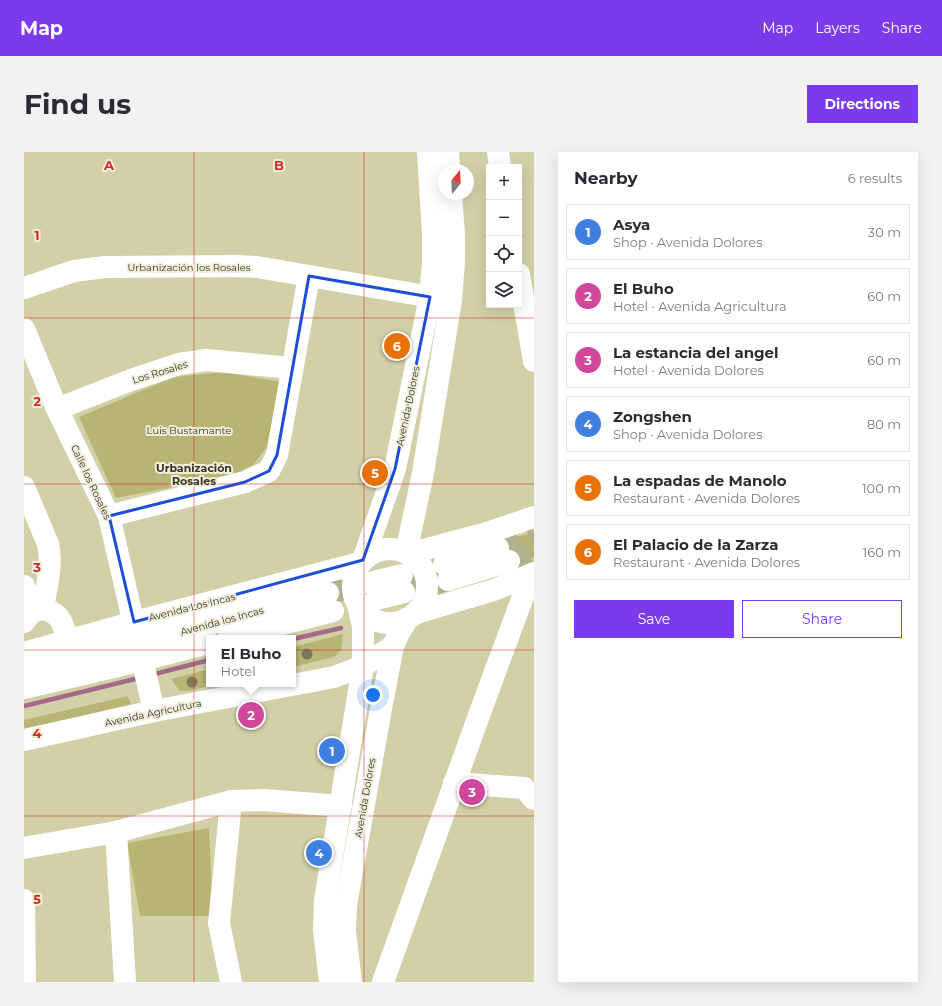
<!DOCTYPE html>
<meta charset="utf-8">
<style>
body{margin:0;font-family:Montserrat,sans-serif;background:#f2f2f3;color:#2b2b33}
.controls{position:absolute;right:12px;top:12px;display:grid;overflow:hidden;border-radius:0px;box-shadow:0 4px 16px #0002}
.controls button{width:36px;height:36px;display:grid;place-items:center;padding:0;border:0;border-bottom:1px solid #e1e1e2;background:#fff;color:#2b2b33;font:20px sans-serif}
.compass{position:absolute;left:414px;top:12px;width:36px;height:36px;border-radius:50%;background:#fff;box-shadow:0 4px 16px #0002;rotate:18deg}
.you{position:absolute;left:349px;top:543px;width:14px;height:14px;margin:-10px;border:3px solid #fff;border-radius:50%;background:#1a73e8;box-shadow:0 0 0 6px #1a73e833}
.badge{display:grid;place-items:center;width:26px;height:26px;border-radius:50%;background:#7c3aed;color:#fff;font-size:13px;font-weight:700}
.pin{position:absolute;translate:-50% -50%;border:2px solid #fff;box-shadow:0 1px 4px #0006}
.popup{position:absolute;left:182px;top:483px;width:90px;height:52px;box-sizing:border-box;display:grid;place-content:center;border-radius:0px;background:#fff;filter:drop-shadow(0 1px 3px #0005);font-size:13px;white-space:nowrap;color:#7c7c81}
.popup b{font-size:15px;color:#2b2b33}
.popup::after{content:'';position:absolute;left:50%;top:100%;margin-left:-8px;border:8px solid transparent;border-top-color:#fff}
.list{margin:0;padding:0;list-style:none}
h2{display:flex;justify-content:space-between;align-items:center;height:52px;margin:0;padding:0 16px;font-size:17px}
h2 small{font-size:13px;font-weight:400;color:#7c7c81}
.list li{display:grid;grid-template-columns:26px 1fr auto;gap:12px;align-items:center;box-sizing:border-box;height:56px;margin:0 8px 8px;padding:0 8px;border:1px solid #e1e1e2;border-radius:0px}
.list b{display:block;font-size:15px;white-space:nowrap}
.list p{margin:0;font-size:13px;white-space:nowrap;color:#7c7c81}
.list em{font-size:13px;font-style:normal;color:#7c7c81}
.actions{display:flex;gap:8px;padding:12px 16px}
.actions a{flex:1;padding:9px 0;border:1px solid #7c3aed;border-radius:0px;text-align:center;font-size:14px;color:#7c3aed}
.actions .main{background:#7c3aed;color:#fff}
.icon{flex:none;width:22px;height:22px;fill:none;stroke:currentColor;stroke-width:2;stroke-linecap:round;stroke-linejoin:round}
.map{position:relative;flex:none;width:510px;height:830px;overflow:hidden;border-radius:0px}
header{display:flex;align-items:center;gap:24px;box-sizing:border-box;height:56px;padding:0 20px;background:#7c3aed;color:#fff}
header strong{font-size:19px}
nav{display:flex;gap:22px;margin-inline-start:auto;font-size:14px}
.intro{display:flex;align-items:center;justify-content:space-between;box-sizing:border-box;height:96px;padding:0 24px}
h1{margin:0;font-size:28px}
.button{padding:10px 18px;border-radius:0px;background:#7c3aed;color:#fff;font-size:14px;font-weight:700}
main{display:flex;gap:24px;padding:0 24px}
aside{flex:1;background:#fff;border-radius:0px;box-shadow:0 4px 16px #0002}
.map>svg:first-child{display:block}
.green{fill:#b8b574}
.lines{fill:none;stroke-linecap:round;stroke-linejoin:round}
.stream{stroke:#a4688a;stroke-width:4.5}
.major-tunnel{stroke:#b2b18d;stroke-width:22;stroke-dasharray:22 11;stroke-linecap:butt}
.minor{stroke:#fff;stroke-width:22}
.major{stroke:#fff;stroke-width:22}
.tree{fill:#7b7a56}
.marked{fill:none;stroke:#1d4ed8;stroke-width:3;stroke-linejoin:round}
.grid{fill:none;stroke:#d62828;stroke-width:1;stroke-opacity:0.55}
.labels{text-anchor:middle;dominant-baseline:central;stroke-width:4;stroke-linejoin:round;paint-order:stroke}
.street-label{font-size:10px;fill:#343324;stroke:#f0efdb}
.park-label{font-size:10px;fill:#353314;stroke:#f0efdb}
.neighbourhood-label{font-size:11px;font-weight:bold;fill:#343324;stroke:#f0efdb}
.grid-label{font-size:13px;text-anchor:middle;font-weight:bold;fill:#d62828;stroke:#f0efdb;stroke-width:4;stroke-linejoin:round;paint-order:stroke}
</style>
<header>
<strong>Map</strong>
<nav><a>Map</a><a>Layers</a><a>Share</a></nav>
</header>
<div class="intro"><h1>Find us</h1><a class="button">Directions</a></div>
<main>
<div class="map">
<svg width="510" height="830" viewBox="0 0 510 830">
<rect width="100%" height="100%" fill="#d1d0a7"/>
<g class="green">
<polygon points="200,220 257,230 243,295 229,313 207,324 92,346 55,265 150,225"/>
<polygon points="510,381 510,405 480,421 463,390"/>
<polygon points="319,482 317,498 310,505 269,515 269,495"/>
<polygon points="185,517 185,532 194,532 164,539 156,539 147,527"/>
<polygon points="104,544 107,552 0,578 0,568"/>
<polygon points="185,676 189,764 116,764 103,691"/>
</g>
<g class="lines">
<g class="stream">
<polyline points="269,487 317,476"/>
<polyline points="127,523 185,508"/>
<polyline points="0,554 115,526"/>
</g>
<g class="major-tunnel">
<polyline points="474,396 510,382"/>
<polyline points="485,409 510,399"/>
<polyline points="378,423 420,412"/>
<polyline points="380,440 424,428"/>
<polyline points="304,441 346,431"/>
</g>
<g class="minor">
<polyline points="474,0 476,15"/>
<polyline points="495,122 510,209"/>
<polyline points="0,136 50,119 81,115 214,114 233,115 425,148"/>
<polyline points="0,177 33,257 85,364 130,559"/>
<polyline points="33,257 107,228 155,212 182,208 268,216"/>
<path d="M0 335 24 392C29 413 22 436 19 457"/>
<polyline points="85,364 221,330 245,319 253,303 285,124"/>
<polyline points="0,434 9,460"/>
<path d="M0 470C3 466 7 461 11 459 15 457 19 457 23 458 38 463 40 475 43 488"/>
<polyline points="430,631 500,636 510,647"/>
<polyline points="92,680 101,830"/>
<polyline points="0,696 92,680 207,649 240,648 317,654"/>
<polyline points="0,748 1,830"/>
<polyline points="207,830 195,771 207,649"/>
<polyline points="359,830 458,555 507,423"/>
</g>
<g class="major">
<polyline points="424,0 425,18"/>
<circle cx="366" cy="434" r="37"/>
<polyline points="382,401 399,321 427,148 430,109 430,83 427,42"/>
<polyline points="384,402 466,380 510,365"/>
<polyline points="339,408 371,317 406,145 409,111 409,82 404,0"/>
<polyline points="420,412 474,396"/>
<polyline points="424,428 485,409"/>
<polyline points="346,431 378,423"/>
<polyline points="352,447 380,440"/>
<polyline points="392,461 470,438 510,421"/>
<polyline points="204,486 309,459"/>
<polyline points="0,501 110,470 336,411"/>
<polyline points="0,517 92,496 304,441"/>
<polyline points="0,536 94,514 185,491"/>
<polyline points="0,588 130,559 310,525 339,514 369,494"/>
<polyline points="306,830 300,778 301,748 339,514 339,475 335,457"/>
<polyline points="327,830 321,779 322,753 357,557 369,494 375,481 384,466"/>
</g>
</g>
<g class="tree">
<circle cx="283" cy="502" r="5.5"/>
<circle cx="168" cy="530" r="5.5"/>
</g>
<path class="marked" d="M285 124 406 145 371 317 339 408 110 470 85 364 221 330 245 319 253 303Z"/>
<path class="grid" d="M170 0V830M340 0V830M0 166H510M0 332H510M0 498H510M0 664H510"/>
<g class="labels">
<g class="street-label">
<text x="165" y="115">Urbanización los Rosales</text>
<text transform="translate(136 220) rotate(-17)">Los Rosales</text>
<text transform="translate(384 254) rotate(-78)">Avenida Dolores</text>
<text transform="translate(67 330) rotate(65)">Calle los Rosales</text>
<text transform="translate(168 455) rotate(-14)">Avenida Los Incas</text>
<text transform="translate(198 469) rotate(-15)">Avenida los Incas</text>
<text transform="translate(129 561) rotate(-12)">Avenida Agricultura</text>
<text transform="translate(341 646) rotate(-80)">Avenida Dolores</text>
</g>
<g class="park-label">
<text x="165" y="278">Luis Bustamante</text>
</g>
<g class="neighbourhood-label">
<text x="170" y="316">Urbanización<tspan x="170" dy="13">Rosales</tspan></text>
</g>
</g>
<g class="grid-label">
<text x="85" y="18">A</text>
<text x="255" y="18">B</text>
<text x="13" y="88">1</text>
<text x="13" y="254">2</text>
<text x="13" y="420">3</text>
<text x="13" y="586">4</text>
<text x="13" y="752">5</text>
</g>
</svg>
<div class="controls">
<button>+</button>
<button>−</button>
<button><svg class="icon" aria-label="locate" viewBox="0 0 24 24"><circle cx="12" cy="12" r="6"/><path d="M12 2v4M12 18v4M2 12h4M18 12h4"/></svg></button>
<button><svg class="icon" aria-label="layers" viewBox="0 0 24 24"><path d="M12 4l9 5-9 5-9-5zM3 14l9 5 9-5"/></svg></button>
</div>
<svg class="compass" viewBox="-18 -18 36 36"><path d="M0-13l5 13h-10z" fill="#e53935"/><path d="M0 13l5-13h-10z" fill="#7c7c81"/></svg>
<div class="you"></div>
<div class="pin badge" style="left:308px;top:599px;background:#3f7fe0">1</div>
<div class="pin badge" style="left:227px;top:563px;background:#d1479c">2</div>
<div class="popup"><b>El Buho</b>Hotel</div>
<div class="pin badge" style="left:448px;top:640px;background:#d1479c">3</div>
<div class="pin badge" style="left:295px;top:701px;background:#3f7fe0">4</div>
<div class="pin badge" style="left:351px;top:321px;background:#e8710a">5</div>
<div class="pin badge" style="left:373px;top:194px;background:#e8710a">6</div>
</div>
<aside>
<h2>Nearby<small>6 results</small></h2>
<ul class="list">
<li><span class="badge" style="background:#3f7fe0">1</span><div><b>Asya</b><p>Shop · Avenida Dolores</p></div><em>30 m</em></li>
<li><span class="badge" style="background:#d1479c">2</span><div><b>El Buho</b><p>Hotel · Avenida Agricultura</p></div><em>60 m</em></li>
<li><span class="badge" style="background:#d1479c">3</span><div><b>La estancia del angel</b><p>Hotel · Avenida Dolores</p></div><em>60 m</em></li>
<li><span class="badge" style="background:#3f7fe0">4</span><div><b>Zongshen</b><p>Shop · Avenida Dolores</p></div><em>80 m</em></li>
<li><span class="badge" style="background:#e8710a">5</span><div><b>La espadas de Manolo</b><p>Restaurant · Avenida Dolores</p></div><em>100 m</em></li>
<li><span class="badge" style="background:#e8710a">6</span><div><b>El Palacio de la Zarza</b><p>Restaurant · Avenida Dolores</p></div><em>160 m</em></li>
</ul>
<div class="actions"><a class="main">Save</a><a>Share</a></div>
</aside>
</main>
